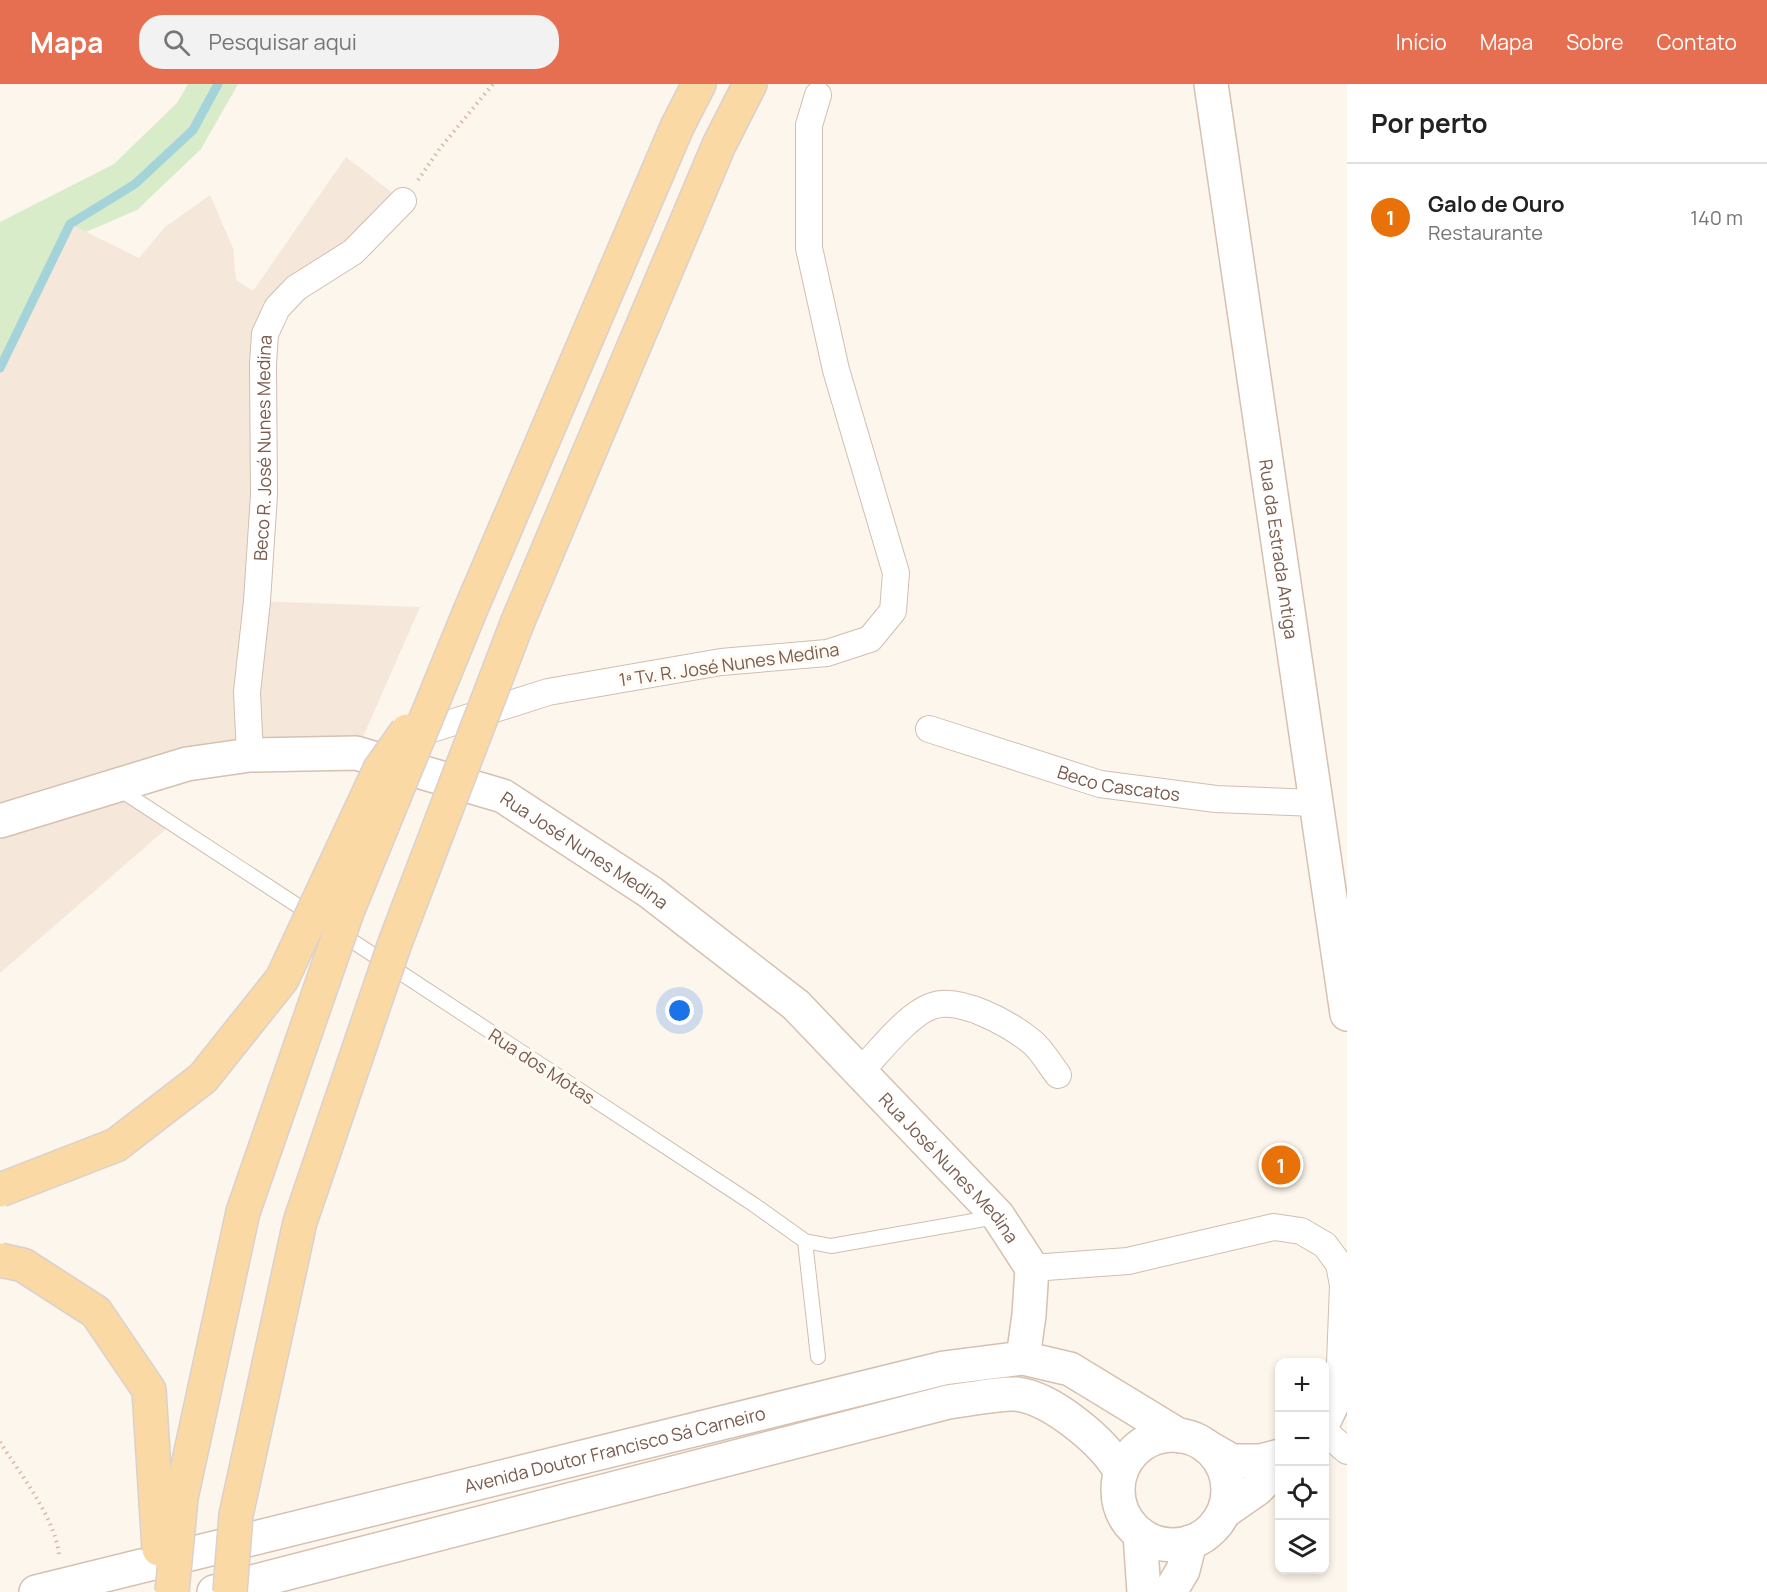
<!DOCTYPE html>
<html lang="pt">
<meta charset="utf-8">
<style>
body{margin:0;font-family:Manrope,sans-serif;background:#f2f2f2;color:#222}
.controls{position:absolute;right:18px;bottom:18px;display:grid;overflow:hidden;border-radius:12px;box-shadow:0 3px 9px #0003}
.controls button{width:54px;height:54px;display:grid;place-items:center;padding:0;border:0;border-bottom:2px solid #e0e0e0;background:#fff;color:#222;font:30px sans-serif}
.you{position:absolute;left:680px;top:927px;width:21px;height:21px;margin:-15px;border:4px solid #fff;border-radius:50%;background:#1a73e8;box-shadow:0 0 0 9px #1a73e833}
.badge{display:grid;place-items:center;width:39px;height:39px;border-radius:50%;background:#e76f51;color:#fff;font-size:20px;font-weight:700}
.pin{position:absolute;translate:-50% -50%;border:3px solid #fff;box-shadow:0 2px 6px #0006}
.list{margin:0;padding:0;list-style:none}
h2{display:flex;justify-content:space-between;align-items:center;height:78px;margin:0;padding:0 24px;font-size:26px}
h2 small{font-size:20px;font-weight:400;color:#767676}
.list li{display:grid;grid-template-columns:39px 1fr auto;gap:18px;align-items:center;box-sizing:border-box;height:108px;padding:0 24px;border-top:2px solid #e0e0e0}
.list b{display:block;font-size:22px;white-space:nowrap}
.list p{margin:0;font-size:20px;white-space:nowrap;color:#767676}
.list em{font-size:20px;font-style:normal;color:#767676}
.icon{flex:none;width:33px;height:33px;fill:none;stroke:currentColor;stroke-width:2;stroke-linecap:round;stroke-linejoin:round}
.map{position:relative;flex:none;width:1347px;height:1508px;overflow:hidden}
header{display:flex;align-items:center;gap:36px;box-sizing:border-box;height:84px;padding:0 30px;background:#e76f51;color:#fff}
header strong{font-size:28px}
nav{display:flex;gap:33px;margin-inline-start:auto;font-size:21px}
.search{width:420px;height:54px;background:#f2f2f2;display:flex;align-items:center;gap:15px;box-sizing:border-box;padding:0 21px;border-radius:24px;color:#767676;font-size:22px}
main{display:flex}
aside{flex:1;background:#fff}
.map>svg:first-child{display:block}
.residential{fill:#f5e8da}
.green{fill:#d8ecc9}
.lines{fill:none;stroke-linecap:round;stroke-linejoin:round}
.stream{stroke:#a5d3da;stroke-width:9}
.lane-casing{stroke:#d1beb0;stroke-width:16}
.street-casing{stroke:#d1beb0;stroke-width:28}
.secondary-casing{stroke:#d6c0b0;stroke-width:36}
.primary-casing{stroke:#dad1cd;stroke-width:36}
.path{stroke:#d9b8a5;stroke-width:4;stroke-dasharray:1.5 4.5;stroke-linecap:butt}
.lane{stroke:#fff;stroke-width:14}
.street{stroke:#fff;stroke-width:26}
.secondary{stroke:#fff;stroke-width:33}
.primary{stroke:#fbd9a5;stroke-width:33}
.primary-bridge-casing{stroke:#dad1cd;stroke-width:36;stroke-linecap:butt}
.primary-bridge{stroke:#fbd9a5;stroke-width:33}
.labels{text-anchor:middle;dominant-baseline:central;stroke-width:6;stroke-linejoin:round;paint-order:stroke}
.street-label{font-size:18px;fill:#7a5c4d;stroke:#fffaf3}
</style>
<header>
<strong>Mapa</strong>
<div class="search"><svg class="icon" aria-label="search" viewBox="0 0 24 24"><circle cx="10" cy="10" r="6"/><path d="M15 15l6 6"/></svg>Pesquisar aqui</div>
<nav><a>Início</a><a>Mapa</a><a>Sobre</a><a>Contato</a></nav>
</header>
<main>
<div class="map">
<svg width="1347" height="1508" viewBox="0 0 1347 1508">
<rect width="100%" height="100%" fill="#fdf6ec"/>
<polygon class="residential" points="346,73 403,117 277,224 257,517 420,523 356,669 115,701 173,739 0,889 0,284 70,140 139,174 164,144 210,111 233,164 236,196 253,207"/>
<polygon class="green" points="188,0 238,0 201,65 137,126 86,148 70,140 0,284 0,138 114,80 177,19"/>
<g class="lines">
<polyline class="stream" points="0,284 70,140 135,100 193,46 218,0"/>
<defs>
<g id="lane">
<polyline points="119,705 312,831"/>
<polyline points="340,849 753,1120 805,1157 831,1162 996,1133"/>
<polyline points="805,1157 818,1273"/>
</g>
<g id="street">
<path id="s1" d="M929 645 1100 700 1216 715 1316 719"/>
<polyline points="410,652 548,608 721,578 827,569 870,555 893,527 896,489 836,286 809,164 809,41 818,11"/>
<path id="s2" d="M250 671 247 608 257 517 264 411 263 280 265 250 277 224 296 204 353 168 403 117"/>
<path d="M861 987C878 969 908 930 932 922 960 912 1010 940 1032 958 1042 966 1050 981 1058 991"/>
<polyline points="1032,1184 1128,1177 1274,1143 1301,1147 1325,1161 1339,1180 1343,1201 1339,1305"/>
<polyline points="1324,1347 1347,1367"/>
</g>
<g id="secondary">
<path id="s3" d="M1211 0 1347 930"/>
<path id="s4" d="M0 737 187 680 250 671 356 669 503 712 650 808 796 921 998 1132 1032 1184 1029 1231 1023 1274"/>
<polyline points="1324,1337 1347,1289"/>
<circle cx="1173" cy="1406" r="55"/>
<polyline points="1206,1362 1232,1377 1261,1377 1280,1372"/>
<polyline points="1224,1428 1257,1405 1280,1381"/>
<polyline points="1140,1450 1144,1508"/>
<path id="s5" d="M36 1508 944 1284 1023 1274 1070 1285 1180 1352"/>
<path d="M214 1508 948 1318C965 1316 1000 1309 1016 1310 1052 1314 1104 1358 1121 1388"/>
<polyline points="1170,1508 1183,1486 1190,1458"/>
</g>
<g id="primary">
<polyline points="470,527 677,43 699,0"/>
<polyline points="518,537 719,61 750,0"/>
</g>
</defs>
<use href="#lane" class="lane-casing"/>
<use href="#street" class="street-casing"/>
<use href="#secondary" class="secondary-casing"/>
<use href="#primary" class="primary-casing"/>
<g class="path">
<polyline points="418,96 441,63 493,0"/>
<path d="M0 1358C20 1390 55 1433 59 1471"/>
</g>
<use href="#lane" class="lane"/>
<use href="#street" class="street"/>
<use href="#secondary" class="secondary"/>
<use href="#primary" class="primary"/>
<defs>
<g id="primary-bridge">
<polyline points="0,1106 116,1061 203,994 282,895 380,685 407,647"/>
<polyline points="0,1176 23,1181 96,1228 149,1306 159,1465"/>
<polyline points="172,1508 181,1414 243,1128 347,828 470,527"/>
<polyline points="230,1508 236,1431 300,1138 395,859 518,537"/>
</g>
</defs>
<use href="#primary-bridge" class="primary-bridge-casing"/>
<use href="#primary-bridge" class="primary-bridge"/>
</g>
<g class="labels">
<g class="street-label">
<text stroke="none"><textPath href="#s2" startOffset="308">Beco R. José Nunes Medina</textPath></text>
<text stroke="none"><textPath href="#s3" startOffset="470">Rua da Estrada Antiga</textPath></text>
<text transform="translate(729 580) rotate(-8)">1ª Tv. R. José Nunes Medina</text>
<text stroke="none"><textPath href="#s1" startOffset="198">Beco Cascatos</textPath></text>
<text stroke="none"><textPath href="#s4" startOffset="616">Rua José Nunes Medina</textPath></text>
<text transform="translate(542 982) rotate(33)">Rua dos Motas</text>
<text stroke="none"><textPath href="#s4" startOffset="1102">Rua José Nunes Medina</textPath></text>
<text stroke="none"><textPath href="#s5" startOffset="596">Avenida Doutor Francisco Sá Carneiro</textPath></text>
</g>
</g>
</svg>
<div class="controls">
<button>+</button>
<button>−</button>
<button><svg class="icon" aria-label="locate" viewBox="0 0 24 24"><circle cx="12" cy="12" r="6"/><path d="M12 2v4M12 18v4M2 12h4M18 12h4"/></svg></button>
<button><svg class="icon" aria-label="layers" viewBox="0 0 24 24"><path d="M12 4l9 5-9 5-9-5zM3 14l9 5 9-5"/></svg></button>
</div>
<div class="you"></div>
<div class="pin badge" style="left:1281px;top:1081px;background:#e8710a">1</div>
</div>
<aside>
<h2>Por perto<small></small></h2>
<ul class="list">
<li><span class="badge" style="background:#e8710a">1</span><div><b>Galo de Ouro</b><p>Restaurante</p></div><em>140 m</em></li>
</ul>
</aside>
</main>
